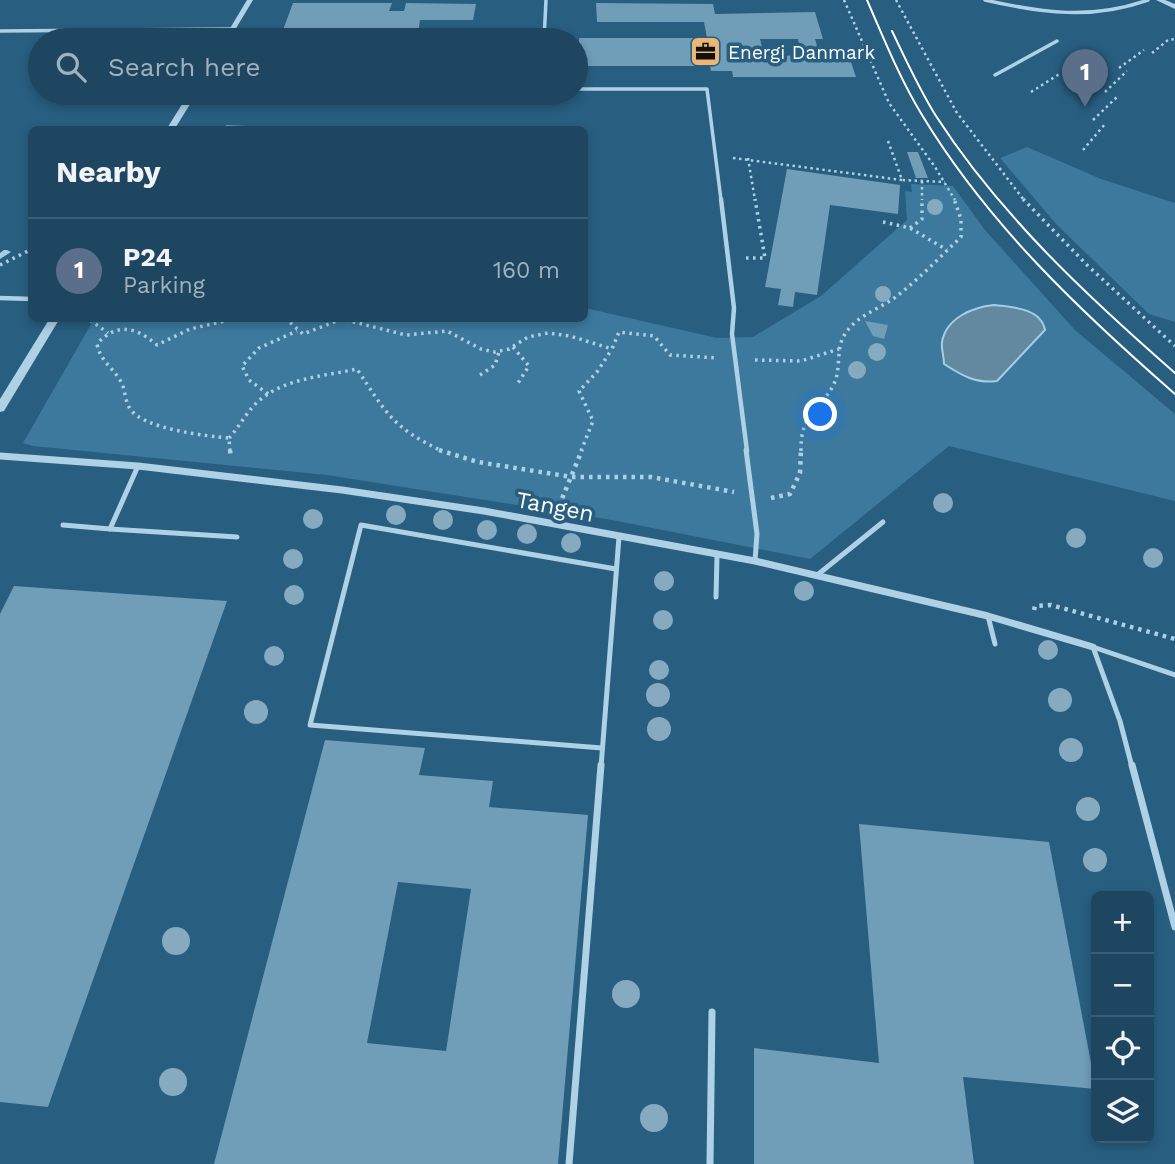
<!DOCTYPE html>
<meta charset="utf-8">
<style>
body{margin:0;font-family:"Work Sans",sans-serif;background:#264d66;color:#f1f3f6}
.controls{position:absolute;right:21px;bottom:21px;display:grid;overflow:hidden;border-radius:10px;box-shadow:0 4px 10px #0003}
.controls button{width:63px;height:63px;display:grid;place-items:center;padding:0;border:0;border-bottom:2px solid #3c5e75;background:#1e4660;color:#f1f3f6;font:35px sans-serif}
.you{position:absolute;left:821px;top:415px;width:24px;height:24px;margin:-18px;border:5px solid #fff;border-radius:50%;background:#1a73e8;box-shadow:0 0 0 10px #1a73e833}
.badge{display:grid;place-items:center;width:46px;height:46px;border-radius:50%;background:#edb676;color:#fff;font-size:23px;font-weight:700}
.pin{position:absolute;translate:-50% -58px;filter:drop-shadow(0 2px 4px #0008)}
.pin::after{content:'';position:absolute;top:37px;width:24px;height:21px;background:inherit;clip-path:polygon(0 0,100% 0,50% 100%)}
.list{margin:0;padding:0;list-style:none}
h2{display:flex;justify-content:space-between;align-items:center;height:91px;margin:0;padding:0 28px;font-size:30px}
h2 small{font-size:23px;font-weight:400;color:#a1b1bd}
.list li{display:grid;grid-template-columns:46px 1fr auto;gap:21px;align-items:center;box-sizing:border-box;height:105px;padding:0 28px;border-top:2px solid #3c5e75}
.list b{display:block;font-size:26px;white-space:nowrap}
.list p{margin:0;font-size:23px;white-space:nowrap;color:#a1b1bd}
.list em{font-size:23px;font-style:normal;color:#a1b1bd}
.icon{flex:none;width:38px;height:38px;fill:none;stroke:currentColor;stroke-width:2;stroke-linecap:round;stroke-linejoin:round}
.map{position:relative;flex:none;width:1175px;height:1164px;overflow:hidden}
.search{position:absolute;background:#1e4660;box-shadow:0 4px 10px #0003;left:28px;top:28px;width:560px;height:77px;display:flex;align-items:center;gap:18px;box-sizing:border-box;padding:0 24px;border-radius:38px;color:#a1b1bd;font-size:26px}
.panel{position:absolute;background:#1e4660;box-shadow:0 4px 10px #0003;left:28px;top:126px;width:560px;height:196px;border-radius:10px}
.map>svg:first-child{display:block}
.green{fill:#3d799d}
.water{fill:#6389a0;stroke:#a4cee6;stroke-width:2}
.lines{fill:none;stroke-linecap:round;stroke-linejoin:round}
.stream{fill:#a4cee6;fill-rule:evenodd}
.building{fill:#709db8;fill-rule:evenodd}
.path-far2{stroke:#afd1e5;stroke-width:2.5;stroke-dasharray:2.5 3.5;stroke-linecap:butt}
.path-far1{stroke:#afd1e5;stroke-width:3.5;stroke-dasharray:2.5 4.5;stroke-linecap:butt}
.path{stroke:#afd1e5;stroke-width:4.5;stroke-dasharray:3.5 5;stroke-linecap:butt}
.service-far3{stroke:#afd1e5;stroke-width:3.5}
.service-far2{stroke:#afd1e5;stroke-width:4.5}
.service-far1{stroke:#afd1e5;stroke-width:5}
.service{stroke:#afd1e5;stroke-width:7}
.minor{stroke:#afd1e5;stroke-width:7}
.tertiary{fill:#afd1e5;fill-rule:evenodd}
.tram{stroke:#fff;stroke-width:2}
.tree{fill:#86aac0}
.labels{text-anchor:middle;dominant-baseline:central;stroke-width:7;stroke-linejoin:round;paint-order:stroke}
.far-poi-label{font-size:19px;fill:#fff;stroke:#285e80;text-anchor:start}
.street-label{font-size:23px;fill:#fff;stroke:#285e80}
</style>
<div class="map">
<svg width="1175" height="1164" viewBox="0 0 1175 1164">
<rect width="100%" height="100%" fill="#285e80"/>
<g class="green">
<polygon points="1027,147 1101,179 1175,203 1175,322 1149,314 1057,225 1000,158"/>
<polygon points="911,184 953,186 985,230 1075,330 1175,414 1175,501 949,446 810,559 612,520 327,475 33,446 23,443 94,319 584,318 585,308 717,338 753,337 821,296 907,220 905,191 912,192"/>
</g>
<path class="water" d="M994 305C1012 307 1041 308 1045 330L997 381C976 384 961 375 944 364 944 357 941 348 942 342 946 318 973 307 994 305Z"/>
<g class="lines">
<polygon class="stream" points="4,250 7,250 11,252 0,259 0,253"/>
</g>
<g class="building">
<polygon points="293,3 392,3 389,11 404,11 406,3 476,4 473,20 420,20 418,34 500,34 499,40 365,40 368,31 283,30"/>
<path d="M596 3 713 4 715 14 815 12 823 39H815L820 56H849L856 77H733L732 71H711L710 66H579V38H707L704 22H597ZM760 39H798L802 56 764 55Z"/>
<polygon points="226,125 266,127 266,130 225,130"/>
<polygon points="907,152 918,152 928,178 916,178"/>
<polygon points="787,169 900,185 898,214 830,205 817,295 795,292 793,307 778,305 781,289 765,287"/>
<polygon points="865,321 888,325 884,339 873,336"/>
<polygon points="14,586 227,601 48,1107 0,1102 0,614"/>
<path d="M325 740 425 748 419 775 493 781 489 807 588 815 558 1164H214ZM398 882 471 889 446 1051 367 1043Z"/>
<polygon points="859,824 1049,842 1096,1089 963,1077 974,1164 754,1164 754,1048 879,1063"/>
</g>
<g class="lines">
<g class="path-far2">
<polyline points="844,0 889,103 935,167 955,200"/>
<polyline points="896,0 957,113 1024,200"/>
<polyline points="1152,53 1168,40 1175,39"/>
<polyline points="1119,68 1144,50"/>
<polyline points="1074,79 1099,60"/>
<polyline points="1031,92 1061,73"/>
<polyline points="1105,92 1127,71"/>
<polyline points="210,95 255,96 257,93"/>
<polyline points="1093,120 1117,97"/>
<polyline points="888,141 902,180 945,182"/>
<polyline points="1083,150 1105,124"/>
<polyline points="733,158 902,180"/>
<polyline points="748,158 755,200"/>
<polyline points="922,181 922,200"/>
</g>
<g class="path-far1">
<polyline points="1023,199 1087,265 1175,346"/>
<polyline points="883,222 910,228 947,250"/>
<polyline points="910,228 922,219 922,199"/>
<polyline points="746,258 765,258 755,199"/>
<polyline points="0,265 32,249"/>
<polyline points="285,318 303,334 342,319 406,335 447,331 481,349 495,352 509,349 528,337 548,333 570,336 612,349 619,332 654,336 670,355 718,358"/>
<polyline points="90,320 108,333"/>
<polyline points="513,347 529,366 518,383"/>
<polyline points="755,360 801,361 839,349"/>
<polyline points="480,375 495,365 499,352"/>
<polyline points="268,394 249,380 242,366 259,348 297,331"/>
<path d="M229 438C240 426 248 409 261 399 287 378 325 376 357 369 386 413 393 428 442 451"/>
<path d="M230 451 229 438C206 436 145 429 131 410 124 401 126 389 120 380 112 367 100 360 97 344 117 322 136 327 157 345L190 329 238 318"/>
<polyline points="581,451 593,421 579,391 597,372 612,349"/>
<path d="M801 451C800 415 818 413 833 386 842 369 835 349 845 334 857 315 880 309 897 296 920 278 940 257 961 237V219L954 199"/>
</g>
<g class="path">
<polyline points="230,450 231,458"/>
<polyline points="439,450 478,462 572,477 651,477 734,492"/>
<polyline points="771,498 790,494 800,473 801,450"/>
<polyline points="559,506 582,450"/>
<polyline points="1034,610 1035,606 1051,605 1175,639"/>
</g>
<g class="service-far3">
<path d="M985 0C1042 13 1092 20 1148 0"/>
<polyline points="0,31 233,29"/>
<polyline points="544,40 546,0"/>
<polyline points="995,75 1057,41"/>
<polyline points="576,89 707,89 721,200"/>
</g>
<g class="service-far2">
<polyline points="721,199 734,308 732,334 747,451"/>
<polyline points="0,298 32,299"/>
</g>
<g class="service-far1">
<polyline points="746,450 757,534 755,561"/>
<polyline points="138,466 110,529 237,537"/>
<polyline points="63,525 110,529"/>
<polyline points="816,576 883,522"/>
<polyline points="716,597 717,556"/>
<polyline points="988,616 995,644"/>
<polyline points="1093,647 1120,721 1132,767"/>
<polyline points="1093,647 1175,675"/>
<polyline points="602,748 310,725 361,525 616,569"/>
<polyline points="601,767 619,537"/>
</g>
<g class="service">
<polyline points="1132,765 1175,927"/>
<polyline points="569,1164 601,765"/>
<polyline points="710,1164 712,1012"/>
</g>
<polyline class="minor" points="0,456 138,466 342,490 484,511 755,561 988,616 1093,647"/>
<g class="tertiary">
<polygon points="247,0 253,0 229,40 223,40"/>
<polygon points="1156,0 1165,0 1175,4 1175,9"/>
<polygon points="189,93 197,93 174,130 166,130"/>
<polygon points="50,318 60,318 4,411 0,412 0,399"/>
</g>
<g class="tram">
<path d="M867 0C884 39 900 79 922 115 988 224 1080 311 1175 394"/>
<path d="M892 31C906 60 919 89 936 116 1000 215 1087 296 1175 373"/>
</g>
</g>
<g class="tree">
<circle cx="935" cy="207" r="8"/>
<circle cx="883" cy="294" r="8"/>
<circle cx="877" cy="352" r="9"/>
<circle cx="857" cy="370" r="9"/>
<circle cx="943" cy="503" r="10"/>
<circle cx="396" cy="515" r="10"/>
<circle cx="313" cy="519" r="10"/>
<circle cx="443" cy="520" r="10"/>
<circle cx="487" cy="530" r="10"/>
<circle cx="527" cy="534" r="10"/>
<circle cx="1076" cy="538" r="10"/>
<circle cx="571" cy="543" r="10"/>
<circle cx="1153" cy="558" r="10"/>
<circle cx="293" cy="559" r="10"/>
<circle cx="664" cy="581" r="10"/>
<circle cx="804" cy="591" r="10"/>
<circle cx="294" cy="595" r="10"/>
<circle cx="663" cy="620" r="10"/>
<circle cx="1048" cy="650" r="10"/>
<circle cx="274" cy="656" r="10"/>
<circle cx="659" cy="670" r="10"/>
<circle cx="658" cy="695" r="12"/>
<circle cx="1060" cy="700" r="12"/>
<circle cx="256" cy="712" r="12"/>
<circle cx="659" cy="729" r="12"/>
<circle cx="1071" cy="750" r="12"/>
<circle cx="1088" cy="809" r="12"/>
<circle cx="1095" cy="860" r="12"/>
<circle cx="176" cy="941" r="14"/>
<circle cx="626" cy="994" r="14"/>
<circle cx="173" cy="1082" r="14"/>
<circle cx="654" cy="1118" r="14"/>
</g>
<defs>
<symbol id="office-square" viewBox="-11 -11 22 22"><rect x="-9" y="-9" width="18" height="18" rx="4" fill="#edb676" stroke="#285e80"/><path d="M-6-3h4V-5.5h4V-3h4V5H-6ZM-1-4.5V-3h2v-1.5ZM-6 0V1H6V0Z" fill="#111"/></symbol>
</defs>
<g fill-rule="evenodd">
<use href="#office-square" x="688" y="34" width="35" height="35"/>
</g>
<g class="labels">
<g class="far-poi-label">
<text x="728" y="52">Energi Danmark</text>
</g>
<g class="street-label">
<text transform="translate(555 507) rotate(11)">Tangen</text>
</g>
</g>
</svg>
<div class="controls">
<button>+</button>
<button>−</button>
<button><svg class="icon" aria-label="locate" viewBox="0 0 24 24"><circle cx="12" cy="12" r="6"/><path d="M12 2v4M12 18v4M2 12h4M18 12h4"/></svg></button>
<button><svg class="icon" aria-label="layers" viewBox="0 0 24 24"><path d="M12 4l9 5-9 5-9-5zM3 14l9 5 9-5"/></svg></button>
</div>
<div class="you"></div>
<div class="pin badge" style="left:1085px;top:107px;background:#5c6f8a">1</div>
<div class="search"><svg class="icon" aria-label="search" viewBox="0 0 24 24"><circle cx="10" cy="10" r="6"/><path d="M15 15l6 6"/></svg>Search here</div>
<section class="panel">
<h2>Nearby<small></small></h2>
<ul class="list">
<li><span class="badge" style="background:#5c6f8a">1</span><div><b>P24</b><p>Parking</p></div><em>160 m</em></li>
</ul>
</section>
</div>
